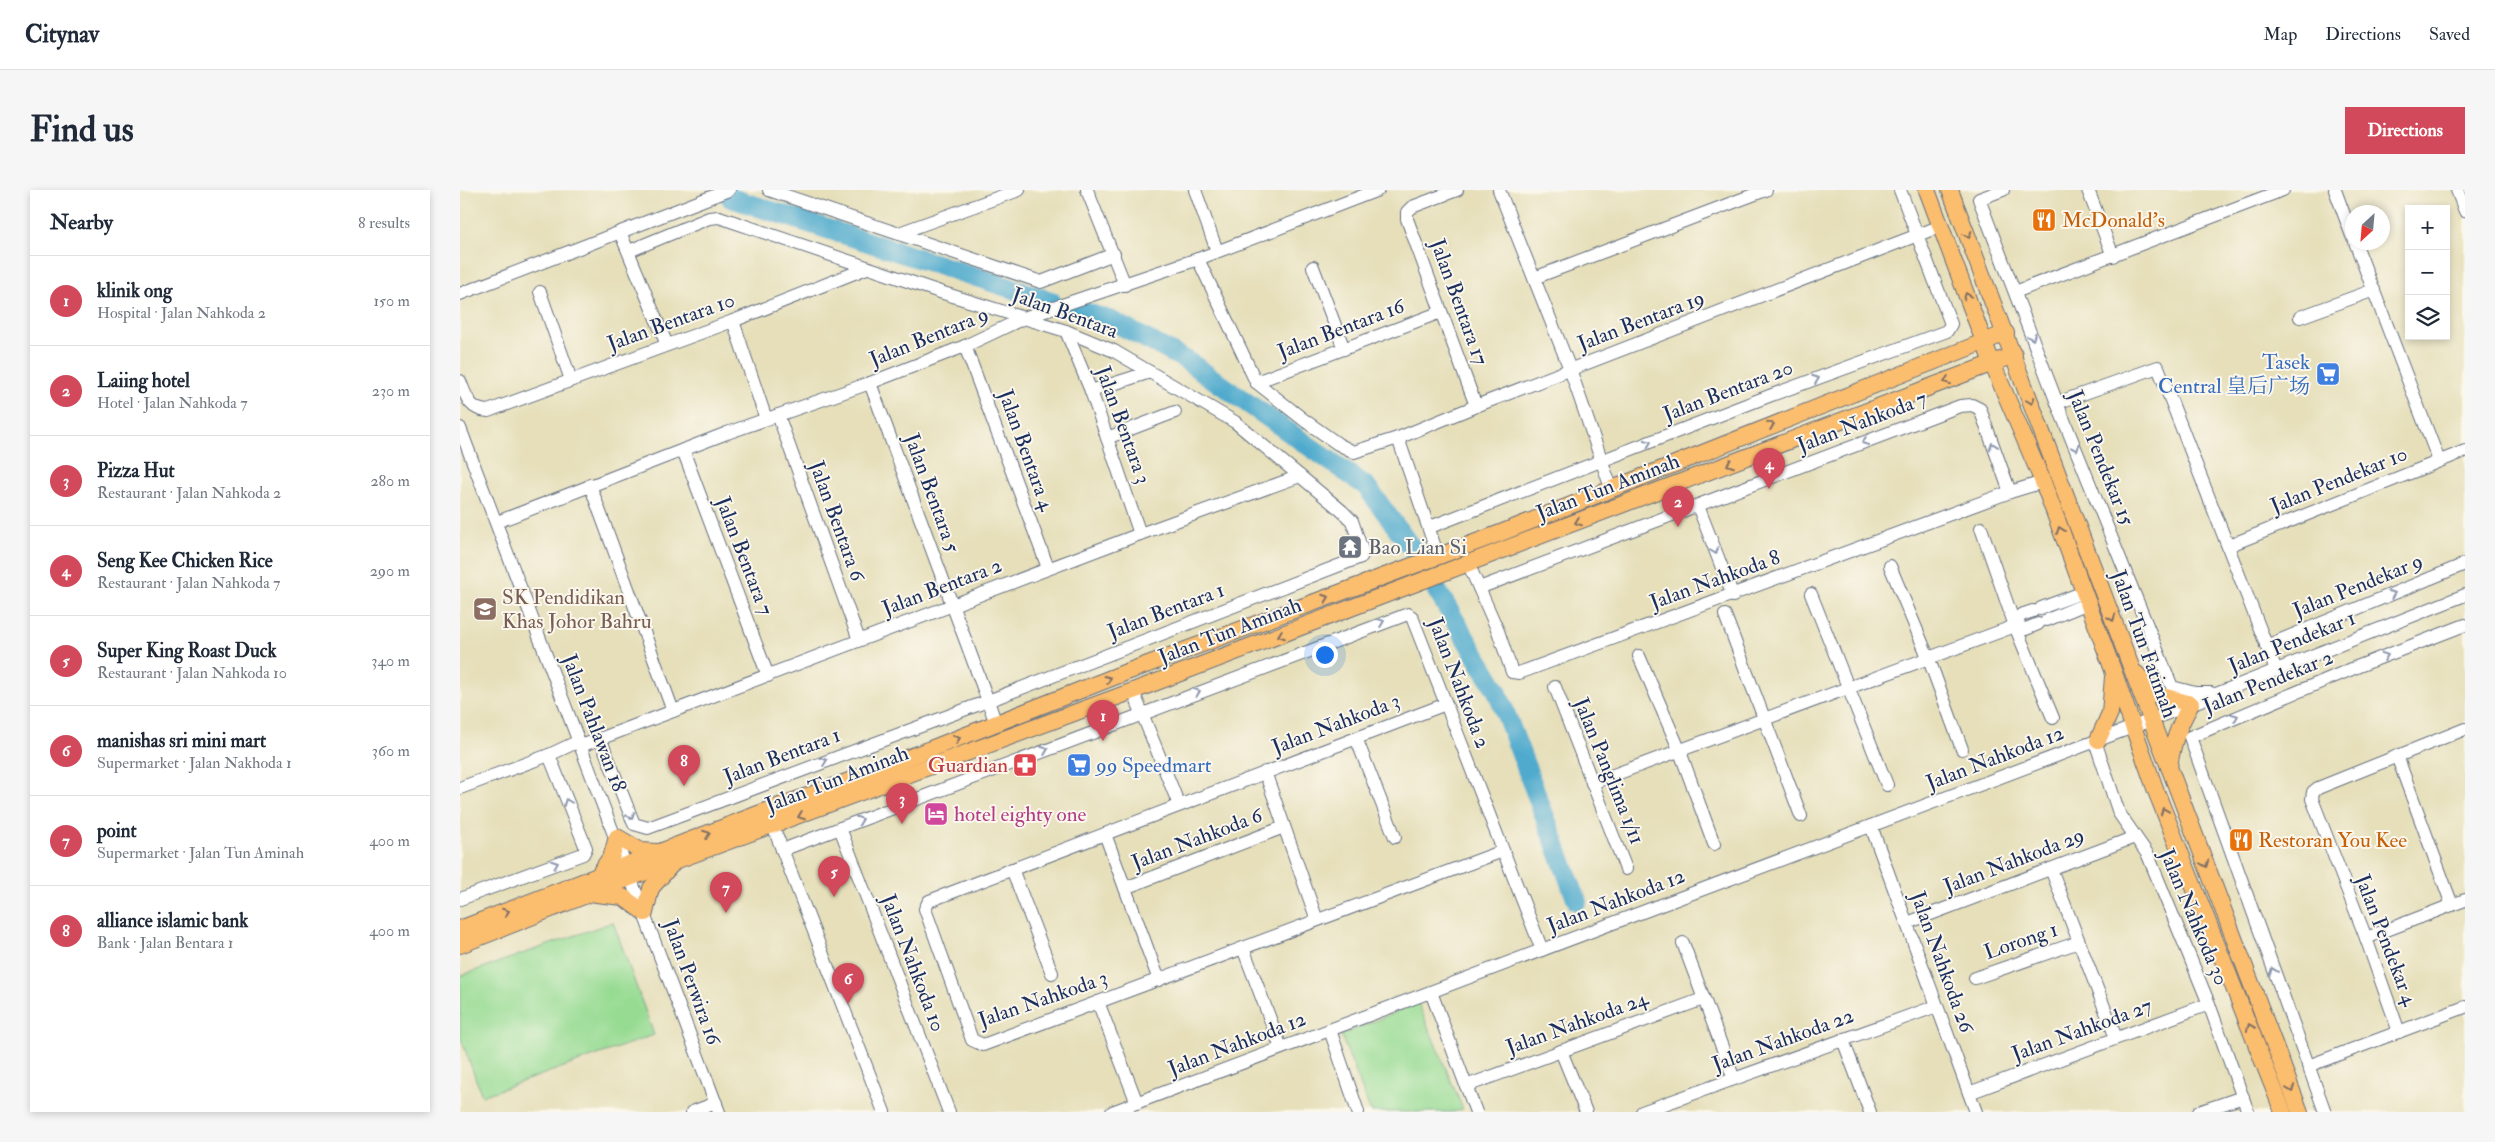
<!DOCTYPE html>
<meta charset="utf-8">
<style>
body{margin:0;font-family:"IM FELL Double Pica","Noto Serif SC",serif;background:#f6f6f7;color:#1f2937}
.controls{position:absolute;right:15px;top:15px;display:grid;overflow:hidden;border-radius:0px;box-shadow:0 2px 8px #0003}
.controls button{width:45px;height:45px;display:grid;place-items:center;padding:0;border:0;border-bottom:1px solid #e0e1e3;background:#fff;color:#1f2937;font:25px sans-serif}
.compass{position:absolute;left:1885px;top:15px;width:45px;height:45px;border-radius:50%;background:#fff;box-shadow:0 2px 8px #0003;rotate:206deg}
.you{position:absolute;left:864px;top:464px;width:18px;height:18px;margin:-12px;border:4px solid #fff;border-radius:50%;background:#1a73e8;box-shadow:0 0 0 8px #1a73e833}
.badge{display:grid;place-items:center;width:32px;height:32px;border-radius:50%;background:#d1495b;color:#fff;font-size:16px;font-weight:700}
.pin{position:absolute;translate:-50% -41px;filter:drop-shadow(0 1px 2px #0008)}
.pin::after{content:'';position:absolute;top:26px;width:18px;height:15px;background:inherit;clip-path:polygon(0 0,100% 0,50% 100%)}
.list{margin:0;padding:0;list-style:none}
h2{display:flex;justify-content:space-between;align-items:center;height:65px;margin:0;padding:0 20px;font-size:21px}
h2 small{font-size:16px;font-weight:400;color:#747a83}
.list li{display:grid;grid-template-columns:32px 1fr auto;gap:15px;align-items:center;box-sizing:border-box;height:90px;padding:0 20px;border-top:1px solid #e0e1e3}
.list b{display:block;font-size:19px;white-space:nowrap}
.list p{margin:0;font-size:16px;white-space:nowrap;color:#747a83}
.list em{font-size:16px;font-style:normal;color:#747a83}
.icon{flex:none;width:28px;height:28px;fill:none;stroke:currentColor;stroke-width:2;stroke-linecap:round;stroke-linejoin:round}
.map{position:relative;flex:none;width:2005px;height:922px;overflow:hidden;border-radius:0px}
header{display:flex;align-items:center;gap:30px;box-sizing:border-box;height:70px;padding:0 25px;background:#fff;border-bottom:1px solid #e0e1e3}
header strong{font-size:24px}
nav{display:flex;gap:28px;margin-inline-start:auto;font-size:18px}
.intro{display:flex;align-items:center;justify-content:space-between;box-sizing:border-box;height:120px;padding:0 30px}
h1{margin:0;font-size:35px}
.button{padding:12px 22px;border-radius:0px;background:#d1495b;color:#fff;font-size:18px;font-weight:700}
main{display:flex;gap:30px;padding:0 30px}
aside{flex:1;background:#fff;border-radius:0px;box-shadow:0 2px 8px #0003}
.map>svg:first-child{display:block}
.green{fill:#97db93;stroke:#598578}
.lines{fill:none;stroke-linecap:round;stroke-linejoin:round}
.river{stroke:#4faacd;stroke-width:20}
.minor-casing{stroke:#626d7e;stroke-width:14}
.major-casing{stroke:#626d7e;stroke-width:18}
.minor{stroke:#fff;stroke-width:12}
.major{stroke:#fbbd6e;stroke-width:16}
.oneway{stroke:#806f65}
.oneway2{stroke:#8d97ae}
.labels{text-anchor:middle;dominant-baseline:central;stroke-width:4;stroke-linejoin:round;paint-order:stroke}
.food-label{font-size:21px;fill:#c56008;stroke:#fbf7ec;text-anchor:start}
.street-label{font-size:21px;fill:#1b2f5e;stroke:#fbf7ec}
.shop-label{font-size:21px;fill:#366cbe;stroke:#fbf7ec;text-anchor:end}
.worship-label{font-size:21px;fill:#5b616d;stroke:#fbf7ec;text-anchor:start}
.education-label{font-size:21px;fill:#785e54;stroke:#fbf7ec;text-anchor:start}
.health-label{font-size:21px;fill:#be3a42;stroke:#fbf7ec;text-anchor:end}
.hotel-label{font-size:21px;fill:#b23c85;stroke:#fbf7ec;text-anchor:start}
</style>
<header>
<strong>Citynav</strong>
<nav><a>Map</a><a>Directions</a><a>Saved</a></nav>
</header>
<div class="intro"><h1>Find us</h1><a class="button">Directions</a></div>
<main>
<aside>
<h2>Nearby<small>8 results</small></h2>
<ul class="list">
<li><span class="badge">1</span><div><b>klinik ong</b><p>Hospital · Jalan Nahkoda 2</p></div><em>150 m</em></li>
<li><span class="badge">2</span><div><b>Laiing hotel</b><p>Hotel · Jalan Nahkoda 7</p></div><em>230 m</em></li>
<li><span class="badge">3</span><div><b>Pizza Hut</b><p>Restaurant · Jalan Nahkoda 2</p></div><em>280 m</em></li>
<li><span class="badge">4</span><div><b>Seng Kee Chicken Rice</b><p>Restaurant · Jalan Nahkoda 7</p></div><em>290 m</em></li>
<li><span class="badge">5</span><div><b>Super King Roast Duck</b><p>Restaurant · Jalan Nahkoda 10</p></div><em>340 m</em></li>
<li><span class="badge">6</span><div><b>manishas sri mini mart</b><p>Supermarket · Jalan Nakhoda 1</p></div><em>360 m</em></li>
<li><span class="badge">7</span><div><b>point</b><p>Supermarket · Jalan Tun Aminah</p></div><em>400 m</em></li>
<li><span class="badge">8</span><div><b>alliance islamic bank</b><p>Bank · Jalan Bentara 1</p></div><em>400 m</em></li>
</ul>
</aside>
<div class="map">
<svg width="2005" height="922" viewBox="0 0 2005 922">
<rect width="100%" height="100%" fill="#fbf7ec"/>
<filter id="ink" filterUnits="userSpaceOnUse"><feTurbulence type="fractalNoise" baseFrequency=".02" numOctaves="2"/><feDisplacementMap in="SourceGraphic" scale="10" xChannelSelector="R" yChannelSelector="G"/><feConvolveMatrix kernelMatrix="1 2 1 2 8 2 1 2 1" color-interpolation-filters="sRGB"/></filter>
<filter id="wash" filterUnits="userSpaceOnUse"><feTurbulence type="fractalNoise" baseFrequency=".0096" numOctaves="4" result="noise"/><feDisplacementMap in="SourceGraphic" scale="20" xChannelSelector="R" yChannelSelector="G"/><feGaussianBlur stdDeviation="1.12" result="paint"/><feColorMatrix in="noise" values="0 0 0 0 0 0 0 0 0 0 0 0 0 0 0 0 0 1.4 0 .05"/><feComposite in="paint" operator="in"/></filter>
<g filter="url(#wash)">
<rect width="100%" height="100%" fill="#e6dfba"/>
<g class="green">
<polygon points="153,732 194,845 22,906 0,846 0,786"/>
<polygon points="958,813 1003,919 994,922 911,922 881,845"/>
</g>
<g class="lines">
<g class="river">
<polyline points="271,8 591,111"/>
<polyline points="615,119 652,131 726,170 906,296 951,357 1037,501 1117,711"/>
</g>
</g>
</g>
<g filter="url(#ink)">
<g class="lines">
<defs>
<g id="minor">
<polyline points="309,0 581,92 654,64"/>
<polyline points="627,0 665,95"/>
<polyline points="735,0 757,61"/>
<polyline points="997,0 952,17 947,22 947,29 1016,216"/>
<polyline points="1039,0 1110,179 1151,298"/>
<polyline points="1543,0 1519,9 1597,213 1712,497 1735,503 1751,503"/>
<polyline points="1628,0 1653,66"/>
<polyline points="1875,0 1892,46"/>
<polyline points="1997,0 2005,21"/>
<polyline points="160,42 207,155"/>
<polyline points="439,43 559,0"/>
<polyline points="1895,52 1979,271"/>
<polyline points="169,61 249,28 259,27 480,102 606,141 654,161 775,232 882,321 892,331 903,363 901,367 528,511 536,534"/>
<polyline points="738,69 796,192 844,230 878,254 894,262 938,248 1016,216 1481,36"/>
<polyline points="853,77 884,159"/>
<polyline points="1074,88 1306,0"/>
<polyline points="80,102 111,190"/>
<polyline points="1555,102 1823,0"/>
<polyline points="0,104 269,0"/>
<polyline points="1840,127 1914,100"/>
<polyline points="273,131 306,229"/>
<polyline points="606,141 631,201 680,344"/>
<polyline points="505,156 588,378"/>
<path d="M0 191C6 206 9 220 28 221L273 131 407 78"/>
<polyline points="796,192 981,122"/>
<polyline points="631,201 690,182"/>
<polyline points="1597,213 1698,177 1816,480"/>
<polyline points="318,225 399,450"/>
<polyline points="0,238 259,922"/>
<polyline points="647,248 715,222"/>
<polyline points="938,248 978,366"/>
<polyline points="223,260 308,486"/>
<polyline points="130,295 213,521"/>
<polyline points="1238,316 1273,406"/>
<polyline points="37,332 267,243 410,193 505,156 564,128 738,69 918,0"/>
<polyline points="970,337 1309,206 1487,141 1491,134 1440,0"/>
<polyline points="1521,338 1555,436 1593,528"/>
<polyline points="1768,356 2005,261"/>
<polyline points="1008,373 1038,441 1052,482 1059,483 1550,302 1583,292"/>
<polyline points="1430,376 1468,467 1502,559"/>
<polyline points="1019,398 1500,216 1512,215 1520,219 1550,302"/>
<polyline points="1351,404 1427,595"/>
<polyline points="1581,418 1624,402"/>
<polyline points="1265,425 1341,626"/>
<polyline points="1587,430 1628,413"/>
<polyline points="1555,436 1561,425 1573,421"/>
<polyline points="1806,456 2005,374"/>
<polyline points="1179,466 1219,559 1254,654"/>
<polyline points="1095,497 1166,679"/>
<polyline points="673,501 719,615"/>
<polyline points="986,514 469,711 465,719 512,850 523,855 1043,661"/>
<polyline points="140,548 174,634 188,638 528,511 410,193"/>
<polyline points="896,548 935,647"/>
<polyline points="1635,551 1659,623 1688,665 1749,814 1788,922"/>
<polyline points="121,556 680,344 840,286"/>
<polyline points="1937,566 1992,715"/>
<polyline points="805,582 857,730"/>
<polyline points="1132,593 1555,436 1566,439 1578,434"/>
<polyline points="0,598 89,565 119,551"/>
<polyline points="313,636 424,922"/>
<polyline points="1411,636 1516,922"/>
<polyline points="380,638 489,922"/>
<polyline points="645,644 699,790"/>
<polyline points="322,660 948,424 952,427 1082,760"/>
<polyline points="552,679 592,783"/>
<polyline points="1591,679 1656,848"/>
<polyline points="665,698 824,637"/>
<polyline points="0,709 123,664 126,658 89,565"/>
<polyline points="1447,733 1675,647"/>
<polyline points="1906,748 2005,710"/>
<polyline points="1223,753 1274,889"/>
<polyline points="783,758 821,858"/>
<polyline points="1515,788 1619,752"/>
<polyline points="971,802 1016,922"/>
<polyline points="638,812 677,913"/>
<polyline points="870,840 898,922"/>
<polyline points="1939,842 1906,748 1852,609 1853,602 1858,598 2005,539"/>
<polyline points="1383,850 1410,922"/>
<polyline points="1101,861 1126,922"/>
<polyline points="1848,876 2005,817"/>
<polyline points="1006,896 1243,809"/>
<polyline points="1509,903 1749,814"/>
<polyline points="232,922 256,913"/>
<polyline points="652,922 1673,537 2005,405"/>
<polyline points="1182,922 1477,816"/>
<polyline points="1739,922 1783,907"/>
<polyline points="1865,922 1730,547 1899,476 2005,435"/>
</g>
<g id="major">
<polyline points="1467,0 1532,173 1583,292 1653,480 1696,601 1823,922"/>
<polyline points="1490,0 1840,922"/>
<path d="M1677 484 1695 504 1731 514C1718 537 1713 551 1709 577"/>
<polyline points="1638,550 1650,523 1653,487"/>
<polyline points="138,686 152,665 157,647 181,661 197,662"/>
<polyline points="136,704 163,707 185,723 191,698 213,673"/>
<polyline points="0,739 306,621 389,591 664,483 1038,344 1546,143"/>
<polyline points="0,755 172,687 673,501 1554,165"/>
</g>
</defs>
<use href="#minor" class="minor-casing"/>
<use href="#major" class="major-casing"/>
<use href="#minor" class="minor"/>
<use href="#major" class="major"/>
</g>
<defs><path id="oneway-chevron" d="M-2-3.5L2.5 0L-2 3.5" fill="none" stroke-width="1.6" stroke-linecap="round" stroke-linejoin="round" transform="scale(1.25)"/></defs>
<g class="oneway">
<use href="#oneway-chevron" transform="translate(1508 45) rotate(69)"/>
<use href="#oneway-chevron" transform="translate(1507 106) rotate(-111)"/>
<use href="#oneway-chevron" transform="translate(1487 191) rotate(159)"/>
<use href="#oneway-chevron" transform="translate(1571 211) rotate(69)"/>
<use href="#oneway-chevron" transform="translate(1311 235) rotate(-21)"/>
<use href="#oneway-chevron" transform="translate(1270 274) rotate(159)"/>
<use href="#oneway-chevron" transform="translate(1118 332) rotate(159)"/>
<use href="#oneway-chevron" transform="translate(1600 340) rotate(-110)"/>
<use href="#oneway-chevron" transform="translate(866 408) rotate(-20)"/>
<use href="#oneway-chevron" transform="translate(1652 428) rotate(69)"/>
<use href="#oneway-chevron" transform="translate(821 445) rotate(159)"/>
<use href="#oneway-chevron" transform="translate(648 489) rotate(-22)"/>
<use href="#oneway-chevron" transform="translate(497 549) rotate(-22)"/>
<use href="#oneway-chevron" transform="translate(1704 621) rotate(-112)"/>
<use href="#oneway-chevron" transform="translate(341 626) rotate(159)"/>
<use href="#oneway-chevron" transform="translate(247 644) rotate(-21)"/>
<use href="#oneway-chevron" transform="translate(1745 674) rotate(69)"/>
<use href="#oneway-chevron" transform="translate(46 722) rotate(-21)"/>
<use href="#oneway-chevron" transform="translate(1790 837) rotate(-112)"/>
<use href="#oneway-chevron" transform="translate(1831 899) rotate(69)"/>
</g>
<g class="oneway2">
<use href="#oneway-chevron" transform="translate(1572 147) rotate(69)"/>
<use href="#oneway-chevron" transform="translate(1356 189) rotate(-20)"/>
<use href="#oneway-chevron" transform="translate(1405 252) rotate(159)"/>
<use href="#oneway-chevron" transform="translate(1188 253) rotate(-21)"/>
<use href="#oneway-chevron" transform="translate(1533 256) rotate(-110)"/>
<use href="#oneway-chevron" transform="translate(1616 258) rotate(68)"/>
<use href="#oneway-chevron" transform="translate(1255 361) rotate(69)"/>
<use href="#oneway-chevron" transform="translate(1932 404) rotate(-22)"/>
<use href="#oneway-chevron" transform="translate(921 432) rotate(-21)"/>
<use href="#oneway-chevron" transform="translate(1925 466) rotate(-21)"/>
<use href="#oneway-chevron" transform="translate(737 502) rotate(-21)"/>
<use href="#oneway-chevron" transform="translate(1775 527) rotate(-22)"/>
<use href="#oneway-chevron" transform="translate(585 560) rotate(-21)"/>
<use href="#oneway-chevron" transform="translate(364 571) rotate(-20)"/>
<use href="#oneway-chevron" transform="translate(107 612) rotate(-111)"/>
<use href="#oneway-chevron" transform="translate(171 626) rotate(69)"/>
<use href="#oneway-chevron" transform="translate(400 630) rotate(-21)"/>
<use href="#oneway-chevron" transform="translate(95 674) rotate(-20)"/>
<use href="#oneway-chevron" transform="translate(1813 781) rotate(-110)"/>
</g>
</g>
<defs>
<symbol id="restaurant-square" viewBox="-11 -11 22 22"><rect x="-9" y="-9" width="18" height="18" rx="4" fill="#e8710a" stroke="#fbf7ec"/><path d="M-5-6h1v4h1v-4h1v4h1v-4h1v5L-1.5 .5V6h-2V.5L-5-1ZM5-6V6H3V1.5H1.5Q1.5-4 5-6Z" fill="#fff"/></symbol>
<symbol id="supermarket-square" viewBox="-11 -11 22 22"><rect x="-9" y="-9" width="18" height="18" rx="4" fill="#3f7fe0" stroke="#fbf7ec"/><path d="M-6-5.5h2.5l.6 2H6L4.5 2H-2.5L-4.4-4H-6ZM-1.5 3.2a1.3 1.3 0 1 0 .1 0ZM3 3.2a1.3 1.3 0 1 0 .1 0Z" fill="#fff"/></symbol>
<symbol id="temple-square" viewBox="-11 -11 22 22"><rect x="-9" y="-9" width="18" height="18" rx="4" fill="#6b7280" stroke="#fbf7ec"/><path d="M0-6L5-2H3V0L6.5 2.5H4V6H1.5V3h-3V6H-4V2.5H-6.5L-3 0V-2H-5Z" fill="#fff"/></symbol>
<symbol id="school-square" viewBox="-11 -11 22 22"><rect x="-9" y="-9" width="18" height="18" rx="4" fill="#8d6e63" stroke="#fbf7ec"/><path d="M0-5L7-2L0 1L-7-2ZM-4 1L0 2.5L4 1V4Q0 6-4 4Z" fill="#fff"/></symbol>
<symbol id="pharmacy-square" viewBox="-11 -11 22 22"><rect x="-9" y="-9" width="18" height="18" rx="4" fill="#e0444e" stroke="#fbf7ec"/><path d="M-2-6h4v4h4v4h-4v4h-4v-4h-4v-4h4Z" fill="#fff"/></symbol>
<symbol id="hotel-square" viewBox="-11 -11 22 22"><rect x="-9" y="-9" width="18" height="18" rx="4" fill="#d1479c" stroke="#fbf7ec"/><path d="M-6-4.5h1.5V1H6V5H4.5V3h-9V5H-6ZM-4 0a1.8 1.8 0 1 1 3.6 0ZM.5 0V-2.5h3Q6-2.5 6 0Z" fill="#fff"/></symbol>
</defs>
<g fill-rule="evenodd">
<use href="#restaurant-square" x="1570" y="16" width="28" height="28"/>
<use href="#supermarket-square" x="1854" y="170" width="28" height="28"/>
<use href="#temple-square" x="876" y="343" width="28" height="28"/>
<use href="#school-square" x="11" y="405" width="28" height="28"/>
<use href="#pharmacy-square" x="551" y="561" width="28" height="28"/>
<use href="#supermarket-square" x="605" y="561" width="28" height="28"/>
<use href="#hotel-square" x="462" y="610" width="28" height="28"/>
<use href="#restaurant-square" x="1767" y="636" width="28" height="28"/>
</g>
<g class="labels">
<g class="food-label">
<text x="1602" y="30">McDonald's</text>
<text x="1798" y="650">Restoran You Kee</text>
</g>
<g class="street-label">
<text transform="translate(999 112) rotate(70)">Jalan Bentara 17</text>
<text transform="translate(605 123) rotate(20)">Jalan Bentara</text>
<text transform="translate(1181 131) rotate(-21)">Jalan Bentara 19</text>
<text transform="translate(211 132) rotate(-20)">Jalan Bentara 10</text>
<text transform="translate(881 139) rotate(-21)">Jalan Bentara 16</text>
<text transform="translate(469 147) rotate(-22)">Jalan Bentara 9</text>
<text transform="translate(1268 201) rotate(-21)">Jalan Bentara 20</text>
<text transform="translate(1402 232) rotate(-21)">Jalan Nahkoda 7</text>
<text transform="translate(663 235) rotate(70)">Jalan Bentara 3</text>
<text transform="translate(566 260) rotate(70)">Jalan Bentara 4</text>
<text transform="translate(1641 268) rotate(68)">Jalan Pendekar 15</text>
<text transform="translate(1879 290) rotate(-22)">Jalan Pendekar 10</text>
<text transform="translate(1148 297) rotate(-21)">Jalan Tun Aminah</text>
<text transform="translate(472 303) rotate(70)">Jalan Bentara 5</text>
<text transform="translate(377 331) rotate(70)">Jalan Bentara 6</text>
<text transform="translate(284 366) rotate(69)">Jalan Bentara 7</text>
<text transform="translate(1255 390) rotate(-20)">Jalan Nahkoda 8</text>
<text transform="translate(1898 396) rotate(-22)">Jalan Pendekar 9</text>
<text transform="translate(482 397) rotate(-21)">Jalan Bentara 2</text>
<text transform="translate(706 421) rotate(-21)">Jalan Bentara 1</text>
<text transform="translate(770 441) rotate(-21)">Jalan Tun Aminah</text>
<text transform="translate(1832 452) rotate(-22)">Jalan Pendekar 1</text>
<text transform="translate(1684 454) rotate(70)">Jalan Tun Fatimah</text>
<text transform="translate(1808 492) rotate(-22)">Jalan Pendekar 2</text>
<text transform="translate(999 493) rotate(69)">Jalan Nahkoda 2</text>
<text transform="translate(134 533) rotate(69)">Jalan Pahlawan 18</text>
<text transform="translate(876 534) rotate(-21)">Jalan Nahkoda 3</text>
<text transform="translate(322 566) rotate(-21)">Jalan Bentara 1</text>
<text transform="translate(1535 568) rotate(-21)">Jalan Nahkoda 12</text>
<text transform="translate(1149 581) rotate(68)">Jalan Panglima 1/11</text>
<text transform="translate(377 589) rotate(-21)">Jalan Tun Aminah</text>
<text transform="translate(737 649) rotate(-21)">Jalan Nahkoda 6</text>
<text transform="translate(1554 671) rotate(-21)">Jalan Nahkoda 29</text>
<text transform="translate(1156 711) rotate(-21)">Jalan Nahkoda 12</text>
<text transform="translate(1734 727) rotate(67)">Jalan Nahkoda 30</text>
<text transform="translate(1926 750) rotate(69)">Jalan Pendekar 4</text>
<text transform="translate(1561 751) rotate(-19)">Lorong 1</text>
<text transform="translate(1482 772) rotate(70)">Jalan Nahkoda 26</text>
<text transform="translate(453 773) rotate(69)">Jalan Nahkoda 10</text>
<text transform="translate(232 792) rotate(70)">Jalan Perwira 16</text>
<text transform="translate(583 809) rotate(-19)">Jalan Nahkoda 3</text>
<text transform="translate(1117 833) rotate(-20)">Jalan Nahkoda 24</text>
<text transform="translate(1622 840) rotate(-20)">Jalan Nahkoda 27</text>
<text transform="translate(1323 850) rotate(-20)">Jalan Nahkoda 22</text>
<text transform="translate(777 854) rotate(-21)">Jalan Nahkoda 12</text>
</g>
<g class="shop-label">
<text x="1850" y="172">Tasek<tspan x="1850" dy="24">Central 皇后广场</tspan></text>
<text x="636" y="575" text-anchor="start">99 Speedmart</text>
</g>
<g class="worship-label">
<text x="908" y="357">Bao Lian Si</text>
</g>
<g class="education-label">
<text x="42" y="407">SK Pendidikan<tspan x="42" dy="24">Khas Johor Bahru</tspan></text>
</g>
<g class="health-label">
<text x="548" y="575">Guardian</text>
</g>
<g class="hotel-label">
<text x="494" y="624">hotel eighty one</text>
</g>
</g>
</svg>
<div class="controls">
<button>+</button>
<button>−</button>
<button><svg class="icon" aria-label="layers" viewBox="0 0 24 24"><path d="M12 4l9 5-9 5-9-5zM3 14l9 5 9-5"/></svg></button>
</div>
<svg class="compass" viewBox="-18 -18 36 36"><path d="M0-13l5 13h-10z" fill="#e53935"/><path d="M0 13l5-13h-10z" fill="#747a83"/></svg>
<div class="you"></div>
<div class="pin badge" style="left:643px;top:551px">1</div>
<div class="pin badge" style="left:1218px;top:337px">2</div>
<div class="pin badge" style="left:442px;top:634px">3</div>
<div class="pin badge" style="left:1309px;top:299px">4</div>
<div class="pin badge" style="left:374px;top:707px">5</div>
<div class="pin badge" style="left:388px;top:814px">6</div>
<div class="pin badge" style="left:266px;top:723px">7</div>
<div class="pin badge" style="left:224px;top:596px">8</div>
</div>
</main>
